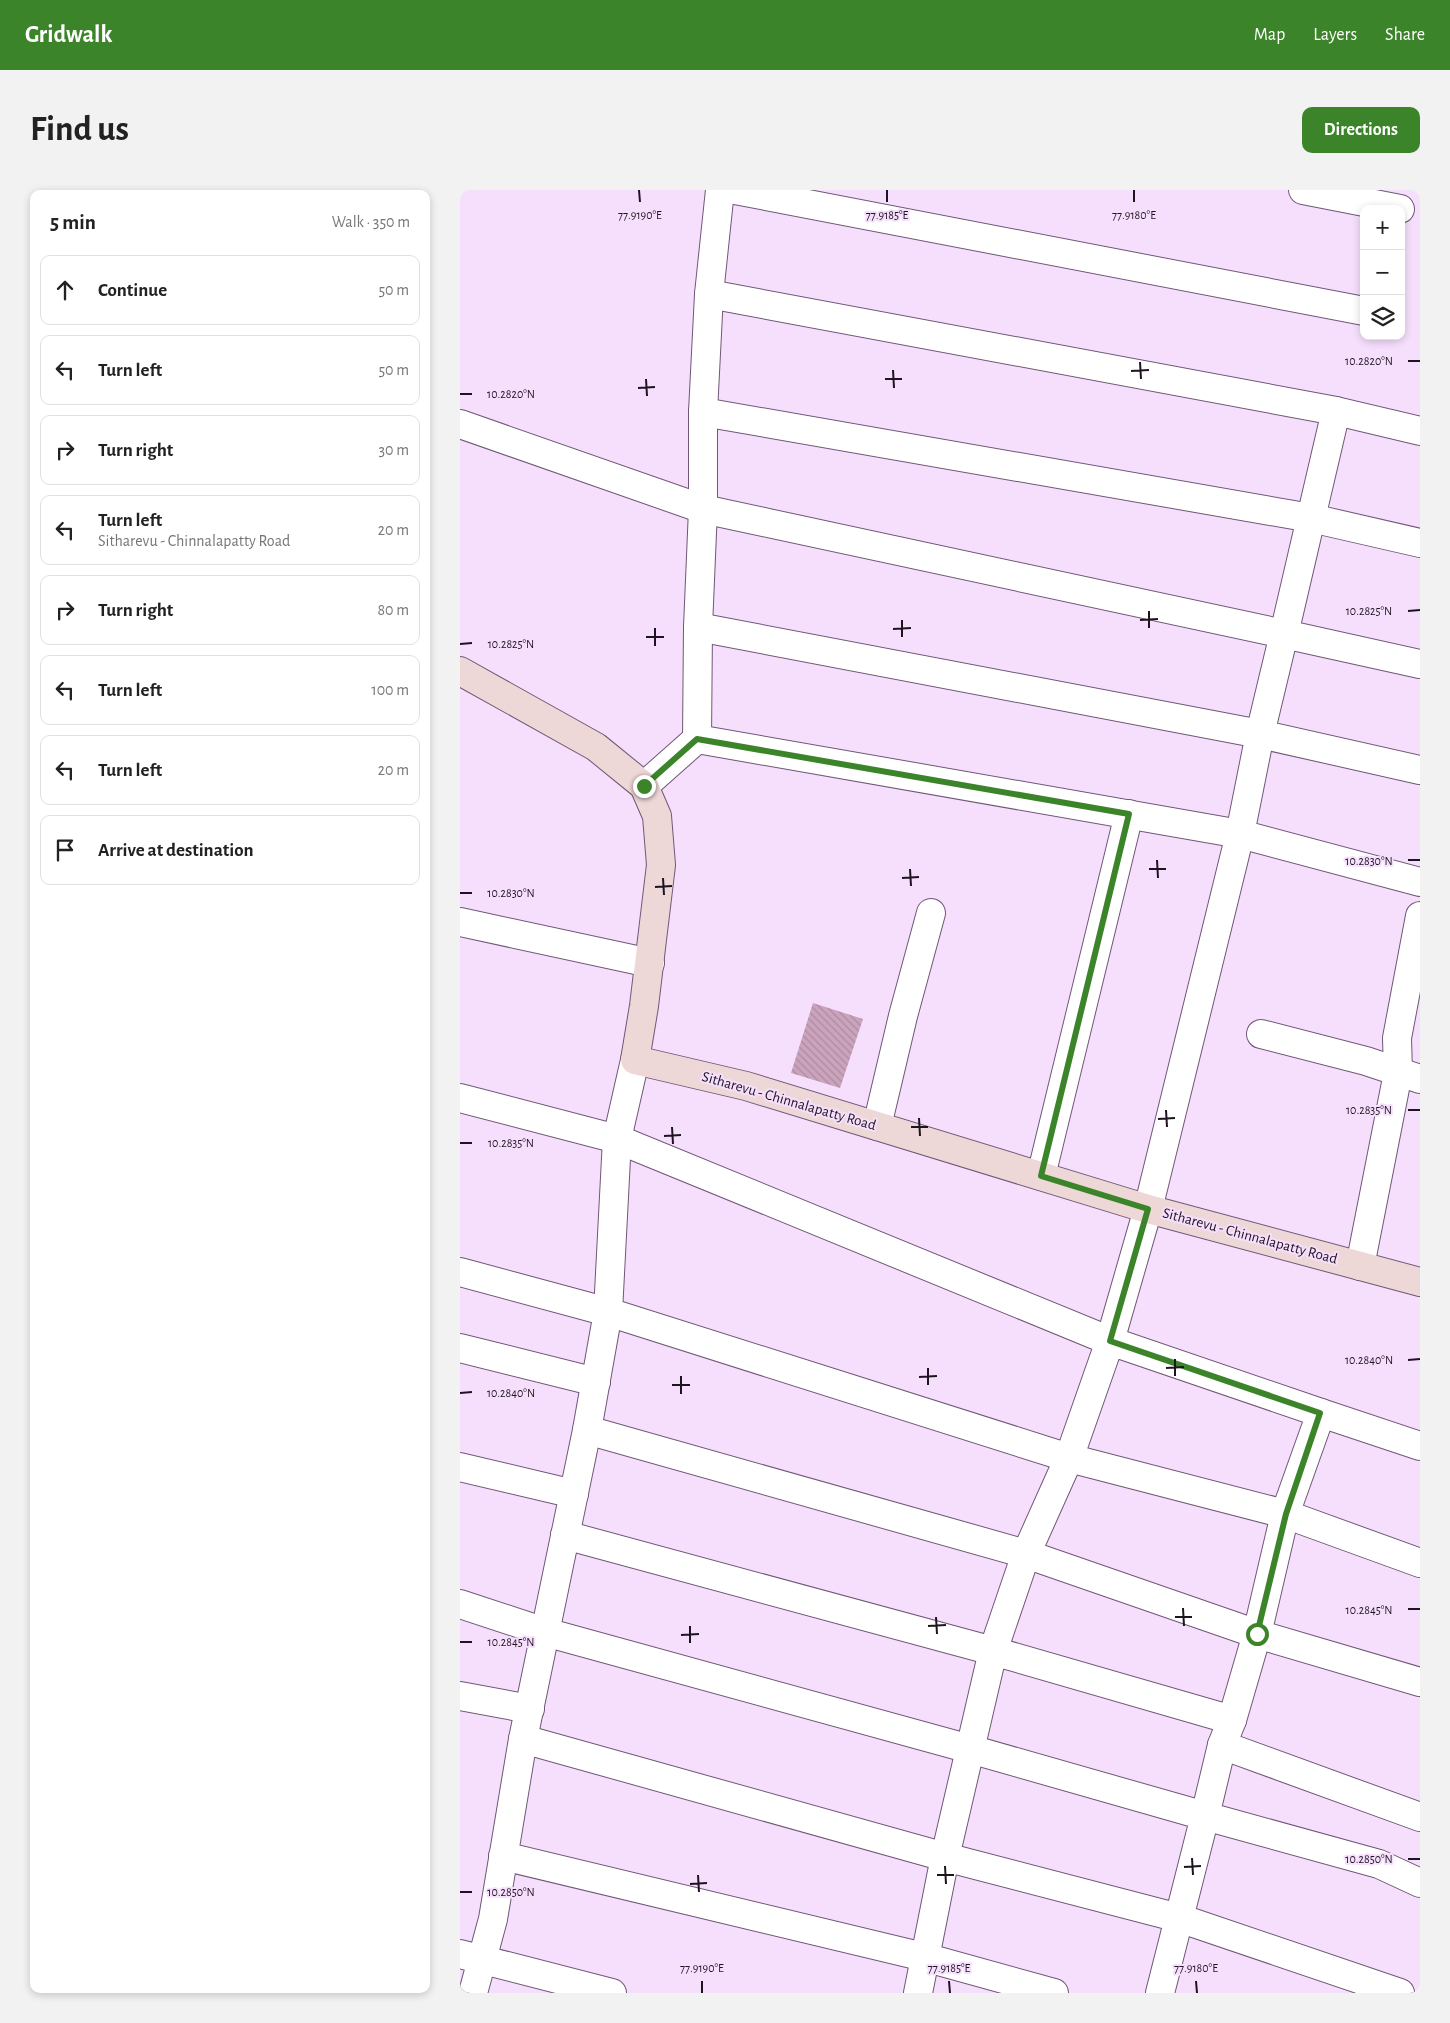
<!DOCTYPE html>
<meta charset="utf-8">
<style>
body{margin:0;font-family:"Alegreya Sans",sans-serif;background:#f2f2f2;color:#222}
.controls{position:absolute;right:15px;top:15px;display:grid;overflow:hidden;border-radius:10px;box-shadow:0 2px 8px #0003}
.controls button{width:45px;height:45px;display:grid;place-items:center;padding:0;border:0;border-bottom:1px solid #e0e0e0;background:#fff;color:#222;font:25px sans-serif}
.stop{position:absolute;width:15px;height:15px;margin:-11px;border:4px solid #3c842a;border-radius:50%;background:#fff}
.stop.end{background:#3c842a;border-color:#fff;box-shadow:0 1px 5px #0008}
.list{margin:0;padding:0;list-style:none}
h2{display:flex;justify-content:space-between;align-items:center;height:65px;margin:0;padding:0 20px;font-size:21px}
h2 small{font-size:16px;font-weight:400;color:#767676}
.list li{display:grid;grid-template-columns:32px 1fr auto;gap:15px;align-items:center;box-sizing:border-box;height:70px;margin:0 10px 10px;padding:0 10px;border:1px solid #e0e0e0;border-radius:10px}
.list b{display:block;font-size:19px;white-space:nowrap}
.list p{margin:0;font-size:16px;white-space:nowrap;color:#767676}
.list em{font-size:16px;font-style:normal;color:#767676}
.icon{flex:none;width:28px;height:28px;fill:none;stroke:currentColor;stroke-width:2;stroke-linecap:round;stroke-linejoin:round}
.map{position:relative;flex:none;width:960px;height:1803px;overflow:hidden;border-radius:10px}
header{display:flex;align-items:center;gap:30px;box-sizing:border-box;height:70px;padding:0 25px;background:#3c842a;color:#fff}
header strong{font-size:24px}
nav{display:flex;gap:28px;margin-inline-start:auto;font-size:18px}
.intro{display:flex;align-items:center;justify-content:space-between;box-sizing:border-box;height:120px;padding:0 30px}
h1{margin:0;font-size:35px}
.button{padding:12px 22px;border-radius:10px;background:#3c842a;color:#fff;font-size:18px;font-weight:700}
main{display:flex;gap:30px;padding:0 30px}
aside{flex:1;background:#fff;border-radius:10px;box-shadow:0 2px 8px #0003}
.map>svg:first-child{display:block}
.building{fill:url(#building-back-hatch)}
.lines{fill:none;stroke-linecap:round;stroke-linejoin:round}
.minor-casing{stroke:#705776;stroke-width:30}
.tertiary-casing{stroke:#705776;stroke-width:30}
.secondary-casing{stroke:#705776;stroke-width:30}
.minor{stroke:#fff;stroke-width:28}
.tertiary{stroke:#fff;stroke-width:28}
.secondary{stroke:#eed7d7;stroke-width:28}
.route{stroke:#3c842a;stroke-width:6}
.ticks{fill:none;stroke:#1e1420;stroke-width:2}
.labels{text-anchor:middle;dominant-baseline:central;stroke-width:4;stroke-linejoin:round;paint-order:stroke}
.street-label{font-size:15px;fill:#1e1420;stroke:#f6dffc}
.ticks-label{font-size:12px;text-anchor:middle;fill:#1e1420;stroke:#f6dffc;stroke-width:4;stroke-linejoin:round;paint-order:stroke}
</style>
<header>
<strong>Gridwalk</strong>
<nav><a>Map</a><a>Layers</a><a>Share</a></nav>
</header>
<div class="intro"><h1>Find us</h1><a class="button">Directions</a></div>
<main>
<aside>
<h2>5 min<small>Walk · 350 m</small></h2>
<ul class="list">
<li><svg class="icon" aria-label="ahead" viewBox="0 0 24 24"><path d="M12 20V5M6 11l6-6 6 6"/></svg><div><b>Continue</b></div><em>50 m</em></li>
<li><svg class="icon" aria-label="left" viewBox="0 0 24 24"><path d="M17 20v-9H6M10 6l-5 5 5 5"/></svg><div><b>Turn left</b></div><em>50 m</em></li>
<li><svg class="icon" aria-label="right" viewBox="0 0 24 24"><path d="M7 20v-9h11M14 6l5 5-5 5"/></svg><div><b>Turn right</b></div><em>30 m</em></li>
<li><svg class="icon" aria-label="left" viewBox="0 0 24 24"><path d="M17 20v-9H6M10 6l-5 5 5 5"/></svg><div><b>Turn left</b><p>Sitharevu - Chinnalapatty Road</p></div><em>20 m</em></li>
<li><svg class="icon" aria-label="right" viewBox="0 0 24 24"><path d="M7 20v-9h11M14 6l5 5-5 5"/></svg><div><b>Turn right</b></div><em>80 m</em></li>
<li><svg class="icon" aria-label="left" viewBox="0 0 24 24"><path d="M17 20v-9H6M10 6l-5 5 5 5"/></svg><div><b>Turn left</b></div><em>100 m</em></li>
<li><svg class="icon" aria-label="left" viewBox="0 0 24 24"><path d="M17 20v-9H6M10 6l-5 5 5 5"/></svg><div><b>Turn left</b></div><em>20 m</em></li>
<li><svg class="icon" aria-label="arrive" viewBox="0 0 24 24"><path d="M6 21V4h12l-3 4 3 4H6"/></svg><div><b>Arrive at destination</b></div></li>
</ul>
</aside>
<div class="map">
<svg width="960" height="1803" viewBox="0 0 960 1803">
<defs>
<pattern id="building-back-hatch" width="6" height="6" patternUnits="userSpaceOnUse" patternTransform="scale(1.25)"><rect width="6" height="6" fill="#caa3bc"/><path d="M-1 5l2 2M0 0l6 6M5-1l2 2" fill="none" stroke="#ad8ba1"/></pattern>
</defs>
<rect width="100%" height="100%" fill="#f6dffc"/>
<polygon class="building" points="353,813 403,829 380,898 331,883"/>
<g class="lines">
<defs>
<g id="minor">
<polyline points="275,0 904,121"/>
<polyline points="843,0 940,19"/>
<polyline points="249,104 876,221 851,328 960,353"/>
<polyline points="876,221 960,241"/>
<polyline points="243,222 851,328 824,444 960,474"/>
<polyline points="0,234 243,319 824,444 800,544 960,580"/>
<polyline points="238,437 800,544 780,644 960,692"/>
<polyline points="0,732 190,773"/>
<polyline points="801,844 906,871 960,889"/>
<polyline points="0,908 157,949 650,1151 688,1019 780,644 237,549"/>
<polyline points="417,936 443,826 471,723"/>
<polyline points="581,986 669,624"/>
<polyline points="900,1076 938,883 937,848 960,726"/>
<polyline points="0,1082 148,1122 609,1268 650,1151 861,1223 825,1324 797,1444 772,1530 762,1555 745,1626 919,1674 960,1693"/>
<polyline points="0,1158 136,1192"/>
<polyline points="861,1223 960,1256"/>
<polyline points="127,1240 566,1364 609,1268 825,1324 960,1373"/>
<polyline points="0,1277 114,1304"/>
<polyline points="105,1345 533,1461 566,1364 797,1444 960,1492"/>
<polyline points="0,1414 85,1442 510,1559 745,1626 700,1803"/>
<polyline points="0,1506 70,1519"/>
<polyline points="63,1549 485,1667 719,1728 940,1803"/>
<polyline points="762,1555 960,1627"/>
<polyline points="43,1666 464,1767 594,1803"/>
<polyline points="0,1764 152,1803"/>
<polyline points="13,1803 33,1729 63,1549 127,1240 148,1122 157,949 175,870"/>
<polyline points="458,1803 485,1667 533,1461 772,1530"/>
</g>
<polyline id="tertiary" points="184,596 237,549 238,437 243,319 243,222 249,104 260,0"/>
<polyline id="secondary" points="0,481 136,557 184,596 197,626 201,675 184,816 175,870 286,896 688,1019 960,1092"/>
</defs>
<use href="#minor" class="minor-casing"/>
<use href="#tertiary" class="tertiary-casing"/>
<use href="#secondary" class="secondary-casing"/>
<use href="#minor" class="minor"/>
<use href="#tertiary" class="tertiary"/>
<use href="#secondary" class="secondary"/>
</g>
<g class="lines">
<polyline class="route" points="184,596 237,549 669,624 581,986 688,1019 650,1151 860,1223 826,1324 797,1444"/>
</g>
<path class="ticks" d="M179 0 180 12M427 0V12M674 0V12M948 171H960M680 172 681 189M433 180 434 198M671 181 689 180M186 189 187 206M425 189H442M178 198 195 197M0 204H12M689 421V438M948 421 960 420M442 430V447M680 430 698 429M195 438V456M433 439 451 438M186 447H204M0 454 12 453M697 670 698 688M948 670H960M450 679 451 696M689 679H706M203 688 204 705M442 688 459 687M195 697 212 696M0 703H12M706 920 707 937M948 920H960M459 928 460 946M698 929 715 928M212 937 213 954M451 937H468M204 946 221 945M0 953H12M715 1169V1186M948 1170 960 1169M468 1178V1195M706 1178 724 1177M221 1186V1204M459 1187 477 1186M212 1195H230M0 1203 12 1202M723 1418 724 1436M948 1419H960M476 1427 477 1444M715 1427H732M230 1436V1453M468 1436 486 1435M221 1445 239 1444M0 1452H12M732 1668 733 1685M948 1669H960M485 1676 486 1694M724 1677 741 1676M238 1685 239 1702M477 1685H494M230 1694 247 1693M0 1702H12M242 1791V1803M489 1791 490 1803M736 1791 737 1803"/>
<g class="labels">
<g class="street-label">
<text transform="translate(329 911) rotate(16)">Sitharevu - Chinnalapatty Road</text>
<text transform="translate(790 1046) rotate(15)">Sitharevu - Chinnalapatty Road</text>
</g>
</g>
<g class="ticks-label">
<text x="180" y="29">77.9190°E</text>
<text x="427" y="29">77.9185°E</text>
<text x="674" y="29">77.9180°E</text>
<text x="909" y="175">10.2820°N</text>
<text x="51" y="208">10.2820°N</text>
<text x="909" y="425">10.2825°N</text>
<text x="51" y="458">10.2825°N</text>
<text x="909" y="675">10.2830°N</text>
<text x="51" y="707">10.2830°N</text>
<text x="909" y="924">10.2835°N</text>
<text x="51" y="957">10.2835°N</text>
<text x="909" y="1174">10.2840°N</text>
<text x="51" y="1207">10.2840°N</text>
<text x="909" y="1424">10.2845°N</text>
<text x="51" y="1456">10.2845°N</text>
<text x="909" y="1673">10.2850°N</text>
<text x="51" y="1706">10.2850°N</text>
<text x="242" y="1782">77.9190°E</text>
<text x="489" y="1782">77.9185°E</text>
<text x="736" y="1782">77.9180°E</text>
</g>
</svg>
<div class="controls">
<button>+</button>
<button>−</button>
<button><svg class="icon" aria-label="layers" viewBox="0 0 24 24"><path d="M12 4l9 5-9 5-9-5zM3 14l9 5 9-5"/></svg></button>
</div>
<div class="stop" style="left:797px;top:1444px"></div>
<div class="stop end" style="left:184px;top:596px"></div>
</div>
</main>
